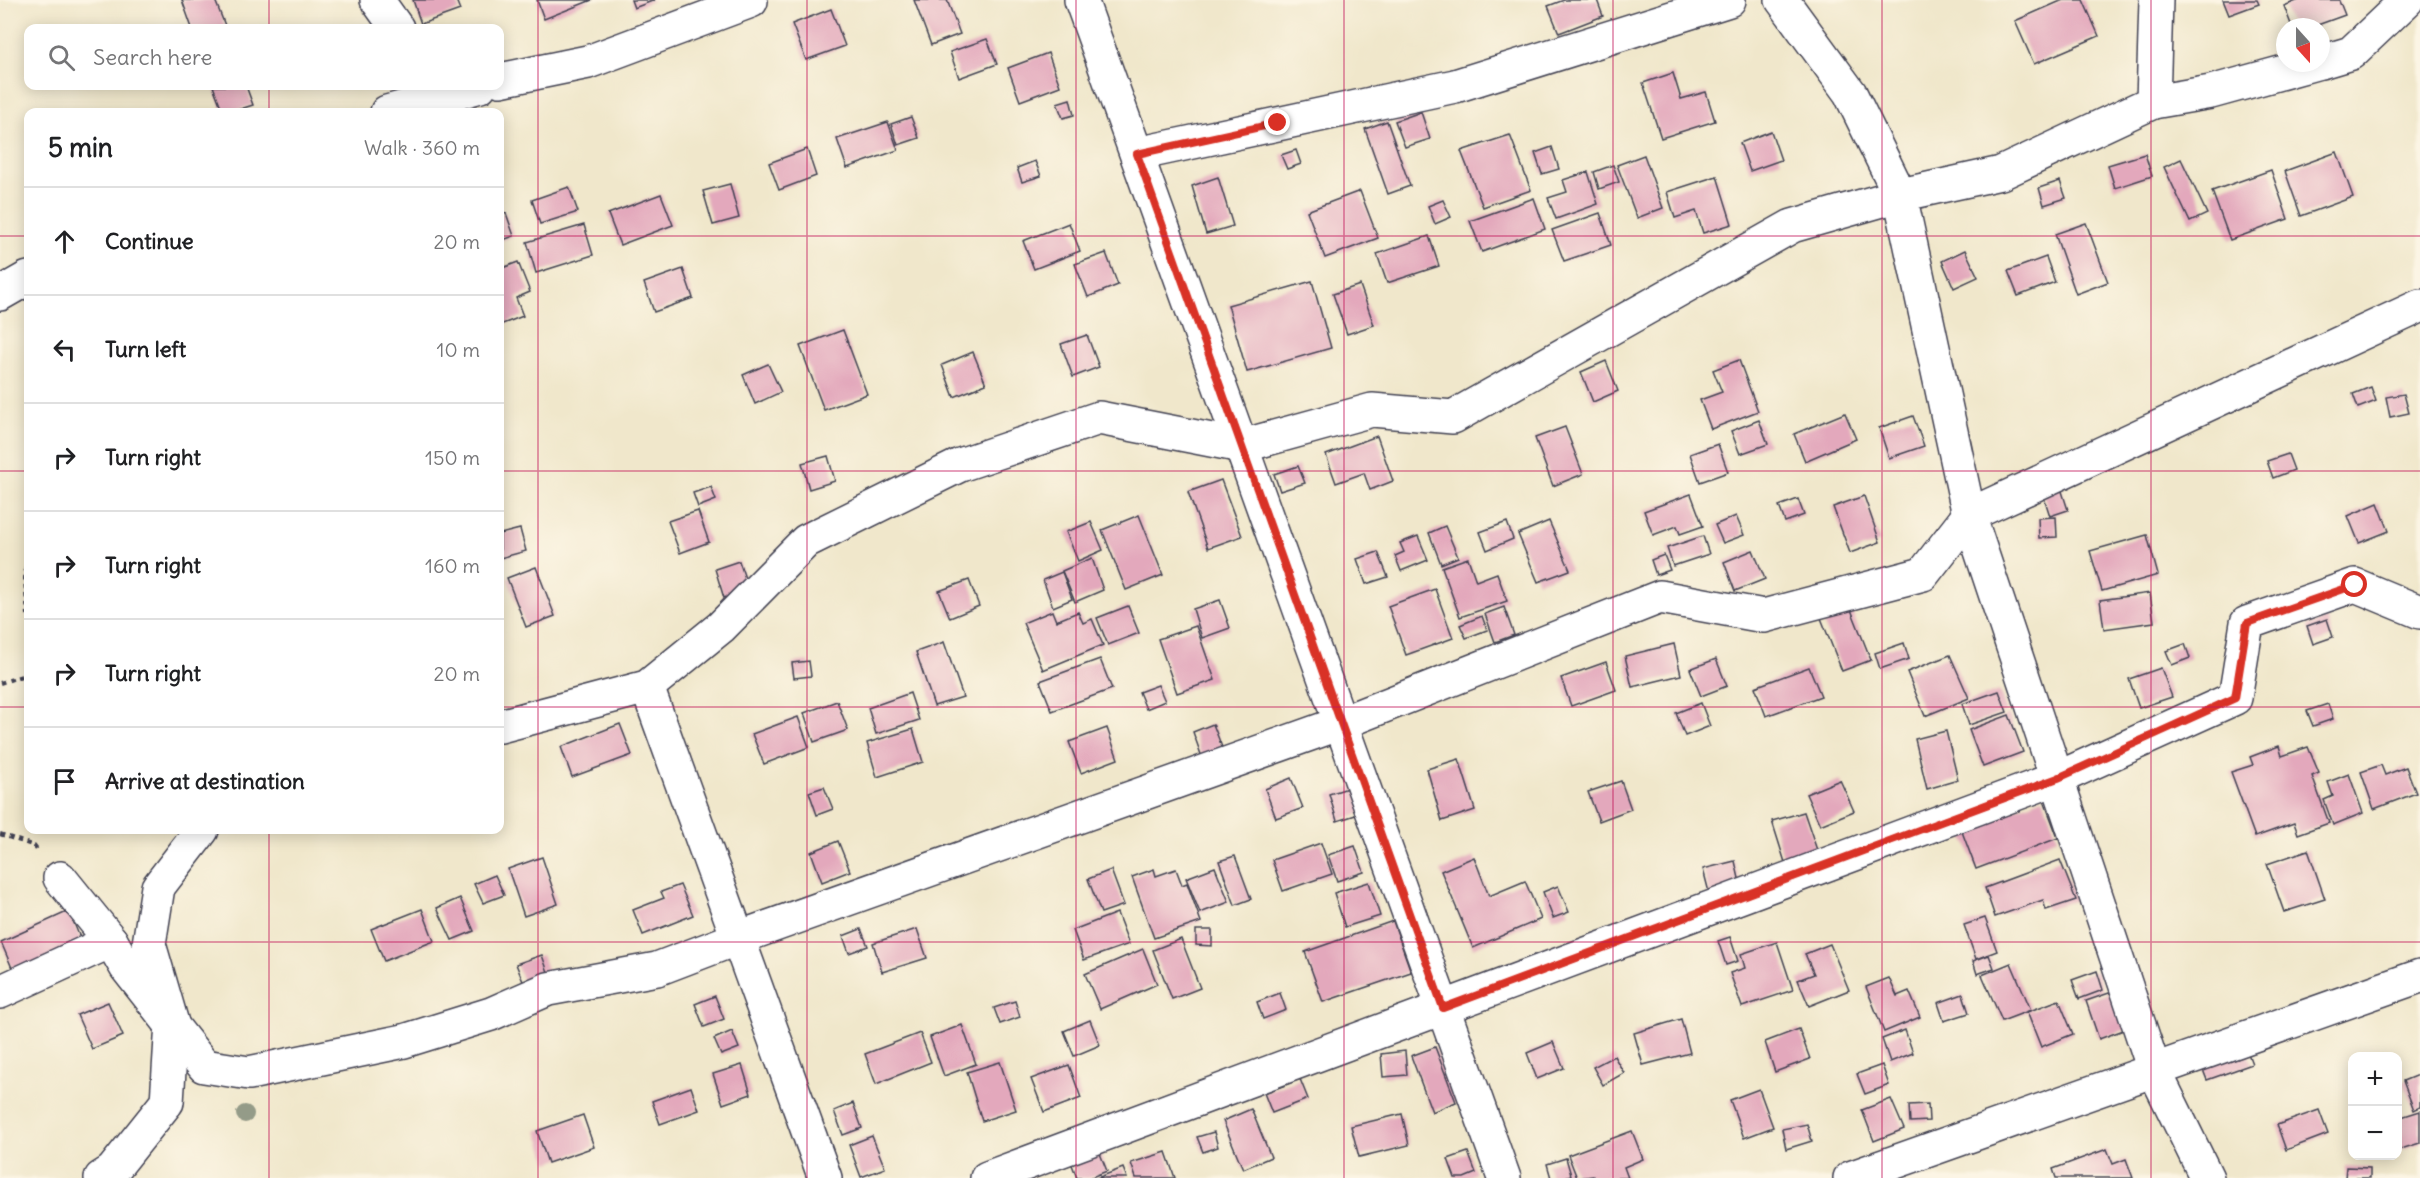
<!DOCTYPE html>
<meta charset="utf-8">
<style>
body{margin:0;font-family:Delius,sans-serif;background:#f6f6f6;color:#202124}
.controls{position:absolute;right:18px;bottom:18px;display:grid;overflow:hidden;border-radius:12px;box-shadow:0 3px 15px #0003}
.controls button{width:54px;height:54px;display:grid;place-items:center;padding:0;border:0;border-bottom:2px solid #e0e0e0;background:#fff;color:#202124;font:30px sans-serif}
.compass{position:absolute;left:2276px;top:18px;width:54px;height:54px;border-radius:50%;background:#fff;box-shadow:0 3px 15px #0003;rotate:159deg}
.stop{position:absolute;width:18px;height:18px;margin:-14px;border:4px solid #d93025;border-radius:50%;background:#fff}
.stop.end{background:#d93025;border-color:#fff;box-shadow:0 2px 6px #0008}
.list{margin:0;padding:0;list-style:none}
h2{display:flex;justify-content:space-between;align-items:center;height:78px;margin:0;padding:0 24px;font-size:26px}
h2 small{font-size:20px;font-weight:400;color:#757577}
.list li{display:grid;grid-template-columns:39px 1fr auto;gap:18px;align-items:center;box-sizing:border-box;height:108px;padding:0 24px;border-top:2px solid #e0e0e0}
.list b{display:block;font-size:22px;white-space:nowrap}
.list em{font-size:20px;font-style:normal;color:#757577}
.icon{flex:none;width:33px;height:33px;fill:none;stroke:currentColor;stroke-width:2;stroke-linecap:round;stroke-linejoin:round}
.map{position:relative;flex:none;width:2420px;height:1178px;overflow:hidden}
.search{position:absolute;background:#fff;box-shadow:0 3px 15px #0003;left:24px;top:24px;width:480px;height:66px;display:flex;align-items:center;gap:15px;box-sizing:border-box;padding:0 21px;border-radius:12px;color:#757577;font-size:22px}
.panel{position:absolute;background:#fff;box-shadow:0 3px 15px #0003;left:24px;top:108px;width:480px;height:726px;border-radius:12px}
.map>svg:first-child{display:block}
.building{fill:#e3a8bc}
.lines{fill:none;stroke-linecap:round;stroke-linejoin:round}
.minor-casing{stroke:#414051;stroke-width:36}
.path{stroke:#414051;stroke-width:4;stroke-dasharray:4.5 4.5;stroke-linecap:butt}
.minor{stroke:#fff;stroke-width:33}
.tree{fill:#949b88}
.route{stroke:#d93025;stroke-width:8}
.grid{fill:none;stroke:#c2185b;stroke-width:1.5;stroke-opacity:0.55}
</style>
<div class="map">
<svg width="2420" height="1178" viewBox="0 0 2420 1178">
<rect width="100%" height="100%" fill="#fcf5e5"/>
<filter id="ink" filterUnits="userSpaceOnUse"><feTurbulence type="fractalNoise" baseFrequency=".0167" numOctaves="2"/><feDisplacementMap in="SourceGraphic" scale="12" xChannelSelector="R" yChannelSelector="G"/><feConvolveMatrix kernelMatrix="1 2 1 2 8 2 1 2 1" color-interpolation-filters="sRGB"/></filter>
<filter id="wash" filterUnits="userSpaceOnUse"><feTurbulence type="fractalNoise" baseFrequency=".008" numOctaves="4" result="noise"/><feDisplacementMap in="SourceGraphic" scale="24" xChannelSelector="R" yChannelSelector="G"/><feGaussianBlur stdDeviation="1.35" result="paint"/><feColorMatrix in="noise" values="0 0 0 0 0 0 0 0 0 0 0 0 0 0 0 0 0 1.4 0 .05"/><feComposite in="paint" operator="in"/></filter>
<g filter="url(#wash)">
<rect width="100%" height="100%" fill="#f0e7cb"/>
<g id="blocks">
<g class="building">
<polygon points="182,0 215,0 226,28 192,28"/>
<polygon points="413,0 456,0 460,10 421,24"/>
<polygon points="537,0 592,0 544,19"/>
<polygon points="631,0 655,0 634,8"/>
<polygon points="914,0 947,0 960,34 931,45"/>
<polygon points="1564,0 1597,0 1603,16 1559,33 1548,6"/>
<polygon points="2063,0 2083,0 2099,36 2034,64 2015,21"/>
<polygon points="2223,0 2257,0 2259,4 2229,15"/>
<polygon points="2299,0 2339,0 2345,15 2312,27 2292,27 2284,6"/>
<polygon points="831,9 845,46 806,60 792,24"/>
<polygon points="987,39 997,64 959,78 950,52"/>
<polygon points="1048,53 1060,86 1020,101 1008,68"/>
<polygon points="1673,73 1681,99 1706,92 1715,121 1661,138 1643,83"/>
<polygon points="213,86 246,86 253,105 231,112 223,112"/>
<polygon points="1070,99 1074,115 1063,118 1057,103"/>
<polygon points="1421,112 1430,139 1405,147 1395,121"/>
<polygon points="911,117 919,138 898,145 891,124"/>
<polygon points="1387,121 1410,186 1388,194 1365,129"/>
<polygon points="888,122 898,150 847,168 837,139"/>
<polygon points="1771,131 1781,160 1750,171 1740,143"/>
<polygon points="1510,135 1531,190 1483,207 1461,151"/>
<polygon points="1552,147 1559,169 1542,174 1535,153"/>
<polygon points="807,149 816,176 779,190 769,163"/>
<polygon points="1296,150 1301,164 1287,169 1281,155"/>
<polygon points="2337,152 2353,197 2301,216 2285,171"/>
<polygon points="2145,154 2152,176 2115,188 2108,165"/>
<polygon points="1644,155 1663,208 1637,218 1617,165"/>
<polygon points="2181,159 2207,214 2190,222 2164,167"/>
<polygon points="1035,161 1041,176 1022,182 1017,168"/>
<polygon points="1613,165 1619,182 1599,189 1594,172"/>
<polygon points="2271,170 2288,219 2230,240 2212,191"/>
<polygon points="1588,172 1598,204 1556,219 1548,198 1567,192 1563,180"/>
<polygon points="1717,176 1732,224 1703,233 1696,211 1675,218 1667,192"/>
<polygon points="1218,177 1233,226 1206,234 1192,186"/>
<polygon points="2060,181 2066,198 2044,205 2039,188"/>
<polygon points="730,184 739,218 713,225 703,191"/>
<polygon points="569,187 578,212 540,224 532,200"/>
<polygon points="1360,191 1378,238 1325,258 1307,211"/>
<polygon points="661,194 673,225 620,245 608,214"/>
<polygon points="1534,198 1545,229 1482,252 1470,221"/>
<polygon points="1443,200 1451,217 1435,224 1428,206"/>
<polygon points="506,213 514,236 500,241 500,215"/>
<polygon points="1600,213 1611,245 1564,261 1552,230"/>
<polygon points="1069,223 1080,251 1034,269 1023,241"/>
<polygon points="2086,223 2108,282 2076,294 2055,234"/>
<polygon points="584,225 593,255 536,273 527,242"/>
<polygon points="1429,236 1439,266 1387,283 1377,254"/>
<polygon points="1965,250 1978,277 1954,288 1942,261"/>
<polygon points="1106,253 1118,285 1088,297 1075,264"/>
<polygon points="2046,257 2055,282 2018,296 2008,271"/>
<polygon points="518,262 530,292 516,298 523,316 500,325 500,269"/>
<polygon points="683,269 693,298 654,312 644,283"/>
<polygon points="1312,281 1331,348 1247,372 1228,305"/>
<polygon points="1360,285 1374,325 1347,334 1333,294"/>
<polygon points="843,330 867,394 824,410 800,346"/>
<polygon points="1087,335 1099,367 1073,377 1061,344"/>
<polygon points="973,352 986,384 954,397 942,365"/>
<polygon points="1739,360 1758,411 1711,429 1700,400 1722,392 1713,370"/>
<polygon points="1606,361 1618,391 1593,402 1581,372"/>
<polygon points="768,364 781,392 755,404 743,375"/>
<polygon points="2371,387 2376,401 2358,408 2353,394"/>
<polygon points="2404,394 2409,413 2390,417 2386,397"/>
<polygon points="1845,413 1856,439 1805,461 1794,434"/>
<polygon points="1913,416 1924,446 1889,458 1879,428"/>
<polygon points="1759,420 1768,444 1740,454 1731,431"/>
<polygon points="1565,427 1583,474 1553,486 1535,438"/>
<polygon points="1377,436 1393,481 1370,490 1364,473 1336,483 1326,455"/>
<polygon points="1718,444 1728,472 1700,482 1690,454"/>
<polygon points="2288,454 2294,470 2273,478 2267,461"/>
<polygon points="828,456 835,481 809,489 802,463"/>
<polygon points="1298,466 1305,483 1280,491 1274,474"/>
<polygon points="1221,480 1242,536 1208,548 1188,492"/>
<polygon points="2060,485 2068,510 2050,516 2042,491"/>
<polygon points="711,487 716,500 698,507 693,493"/>
<polygon points="1691,494 1703,526 1680,534 1677,526 1653,535 1644,511"/>
<polygon points="1864,496 1880,542 1850,553 1833,507"/>
<polygon points="1798,499 1804,515 1785,522 1779,506"/>
<polygon points="2378,503 2389,531 2359,543 2348,516"/>
<polygon points="698,511 709,542 680,553 668,521"/>
<polygon points="1139,515 1163,575 1126,590 1102,530"/>
<polygon points="1736,516 1744,535 1723,543 1715,525"/>
<polygon points="2056,517 2057,537 2039,538 2038,518"/>
<polygon points="1549,521 1570,570 1538,582 1518,534"/>
<polygon points="1091,522 1103,550 1078,561 1066,532"/>
<polygon points="1507,522 1513,539 1487,550 1480,532"/>
<polygon points="1445,526 1458,557 1441,564 1429,533"/>
<polygon points="520,529 526,551 500,558 500,534"/>
<polygon points="2147,535 2158,575 2102,591 2090,551"/>
<polygon points="1418,536 1428,560 1401,571 1395,556 1404,552 1400,543"/>
<polygon points="1703,536 1709,554 1673,566 1667,548"/>
<polygon points="1753,550 1765,579 1735,591 1724,562"/>
<polygon points="1378,552 1388,577 1366,584 1357,559"/>
<polygon points="1664,555 1670,570 1656,575 1651,560"/>
<polygon points="1092,558 1103,590 1075,602 1062,571"/>
<polygon points="1468,558 1476,581 1497,573 1507,601 1460,617 1442,567"/>
<polygon points="739,561 749,590 724,598 715,569"/>
<polygon points="536,567 555,616 526,627 507,578"/>
<polygon points="1062,572 1072,599 1053,607 1043,580"/>
<polygon points="969,580 979,606 950,618 939,591"/>
<polygon points="1435,589 1453,638 1406,655 1388,606"/>
<polygon points="2150,593 2154,622 2104,629 2100,600"/>
<polygon points="1220,600 1230,628 1202,638 1193,609"/>
<polygon points="1128,606 1139,633 1108,645 1097,618"/>
<polygon points="1504,607 1514,635 1495,642 1485,614"/>
<polygon points="1850,607 1871,660 1842,671 1821,618"/>
<polygon points="1052,611 1056,621 1078,612 1083,623 1092,619 1103,645 1043,670 1023,623"/>
<polygon points="1482,616 1487,630 1466,638 1460,625"/>
<polygon points="2327,619 2333,637 2313,644 2307,626"/>
<polygon points="1196,626 1215,680 1177,693 1158,639"/>
<polygon points="944,642 963,697 934,706 916,652"/>
<polygon points="1904,643 1909,659 1880,669 1875,653"/>
<polygon points="1674,644 1681,675 1632,687 1625,656"/>
<polygon points="2185,644 2190,658 2172,665 2166,651"/>
<polygon points="1950,655 1969,698 1925,716 1907,672"/>
<polygon points="1100,659 1112,689 1052,711 1040,681"/>
<polygon points="1716,659 1727,686 1701,696 1690,669"/>
<polygon points="809,661 811,676 794,678 792,663"/>
<polygon points="1606,662 1616,690 1571,706 1561,678"/>
<polygon points="1809,667 1821,696 1766,716 1755,687"/>
<polygon points="2161,668 2172,697 2139,708 2129,679"/>
<polygon points="1158,685 1165,701 1146,709 1139,692"/>
<polygon points="1999,691 2007,712 1969,725 1962,704"/>
<polygon points="910,693 919,720 876,734 868,708"/>
<polygon points="837,701 848,730 814,742 804,713"/>
<polygon points="1701,703 1710,726 1685,736 1676,713"/>
<polygon points="2328,704 2333,719 2313,726 2307,711"/>
<polygon points="2009,715 2023,752 1983,767 1969,730"/>
<polygon points="798,717 809,747 764,764 752,734"/>
<polygon points="620,724 632,755 572,777 561,747"/>
<polygon points="1213,724 1225,755 1204,763 1193,732"/>
<polygon points="1107,728 1118,759 1081,773 1069,742"/>
<polygon points="913,729 923,762 877,777 867,743"/>
<polygon points="1946,731 1958,780 1927,789 1915,739"/>
<polygon points="2279,746 2282,756 2308,747 2319,773 2312,776 2329,823 2298,834 2294,823 2255,837 2231,772 2253,765 2250,757"/>
<polygon points="1459,759 1475,810 1442,821 1427,769"/>
<polygon points="2381,765 2385,775 2406,767 2416,793 2374,809 2361,772"/>
<polygon points="2349,774 2363,813 2333,825 2324,800 2333,796 2328,782"/>
<polygon points="1291,778 1303,808 1276,818 1265,789"/>
<polygon points="1840,780 1854,811 1820,825 1806,794"/>
<polygon points="1621,781 1631,809 1599,821 1588,792"/>
<polygon points="1360,784 1368,811 1337,821 1329,794"/>
<polygon points="824,787 833,809 817,815 809,792"/>
<polygon points="2043,798 2058,838 1976,869 1961,829"/>
<polygon points="1804,812 1821,862 1788,872 1772,821"/>
<polygon points="838,841 850,871 822,882 811,852"/>
<polygon points="1321,843 1332,874 1283,891 1272,860"/>
<polygon points="1355,846 1364,872 1337,881 1328,855"/>
<polygon points="2308,850 2325,899 2284,912 2267,864"/>
<polygon points="1235,856 1251,899 1235,905 1219,861"/>
<polygon points="542,857 558,904 524,916 508,869"/>
<polygon points="1474,857 1489,896 1525,881 1541,919 1473,948 1441,871"/>
<polygon points="2060,860 2076,900 2046,910 2043,900 1995,917 1985,888"/>
<polygon points="1735,861 1743,896 1712,904 1703,869"/>
<polygon points="1215,867 1229,902 1200,913 1186,878"/>
<polygon points="1154,869 1156,876 1176,869 1182,885 1187,883 1201,922 1154,938 1132,877"/>
<polygon points="1111,870 1124,905 1101,913 1088,879"/>
<polygon points="495,875 504,895 483,903 474,884"/>
<polygon points="1369,882 1380,916 1345,927 1334,893"/>
<polygon points="680,885 693,915 643,935 633,910 664,898 661,892"/>
<polygon points="1558,886 1569,912 1553,918 1543,892"/>
<polygon points="460,898 474,931 452,940 437,908"/>
<polygon points="422,909 434,941 384,961 371,929"/>
<polygon points="69,911 83,945 15,975 1,942"/>
<polygon points="1117,913 1129,944 1084,960 1073,930"/>
<polygon points="1985,918 1997,951 1976,959 1964,925"/>
<polygon points="1393,921 1411,972 1323,1002 1305,952"/>
<polygon points="861,929 868,946 849,953 843,936"/>
<polygon points="917,929 927,958 882,972 873,943"/>
<polygon points="1196,930 1212,930 1212,946 1196,945"/>
<polygon points="1730,937 1738,961 1726,965 1718,941"/>
<polygon points="1181,939 1200,988 1172,999 1153,950"/>
<polygon points="1777,942 1793,990 1742,1007 1730,973 1745,968 1741,954"/>
<polygon points="1830,944 1849,990 1809,1006 1798,980 1814,974 1805,954"/>
<polygon points="1143,949 1157,984 1100,1009 1085,974"/>
<polygon points="542,955 549,975 524,984 516,964"/>
<polygon points="1989,955 1994,968 1977,974 1973,961"/>
<polygon points="2011,963 2031,1010 2002,1021 1982,975"/>
<polygon points="2097,971 2103,990 2079,999 2072,980"/>
<polygon points="1889,978 1897,996 1909,991 1920,1017 1884,1032 1866,987"/>
<polygon points="2115,991 2129,1028 2099,1039 2086,1001"/>
<polygon points="1280,993 1286,1010 1263,1019 1257,1002"/>
<polygon points="1963,994 1969,1013 1944,1021 1938,1003"/>
<polygon points="715,996 724,1019 704,1027 695,1004"/>
<polygon points="2059,1000 2073,1034 2041,1047 2027,1012"/>
<polygon points="1015,1001 1020,1017 1000,1024 994,1008"/>
<polygon points="108,1002 123,1036 92,1049 77,1015"/>
<polygon points="1681,1019 1690,1053 1643,1065 1634,1033"/>
<polygon points="1090,1020 1100,1045 1074,1056 1064,1031"/>
<polygon points="962,1025 976,1064 944,1076 930,1037"/>
<polygon points="1799,1029 1810,1059 1775,1072 1765,1042"/>
<polygon points="1905,1030 1913,1053 1890,1062 1882,1039"/>
<polygon points="732,1031 739,1048 721,1055 714,1039"/>
<polygon points="920,1033 931,1062 876,1084 865,1054"/>
<polygon points="2243,1040 2252,1064 2207,1080 2198,1057"/>
<polygon points="1553,1042 1564,1068 1537,1079 1527,1053"/>
<polygon points="1435,1047 1456,1102 1432,1112 1411,1056"/>
<polygon points="1405,1051 1407,1075 1383,1077 1381,1054"/>
<polygon points="1614,1056 1624,1073 1603,1085 1593,1067"/>
<polygon points="1000,1062 1016,1110 982,1121 967,1072"/>
<polygon points="742,1065 751,1094 723,1104 713,1074"/>
<polygon points="1069,1065 1081,1098 1044,1112 1031,1079"/>
<polygon points="1882,1065 1889,1085 1865,1094 1857,1074"/>
<polygon points="2420,1074 2420,1107 2414,1110 2403,1081"/>
<polygon points="1300,1079 1308,1099 1272,1113 1264,1093"/>
<polygon points="691,1087 699,1110 660,1124 652,1101"/>
<polygon points="1759,1089 1773,1127 1744,1138 1730,1100"/>
<polygon points="1891,1099 1904,1129 1874,1141 1862,1110"/>
<polygon points="853,1103 862,1128 843,1135 834,1111"/>
<polygon points="1928,1104 1929,1121 1910,1122 1909,1105"/>
<polygon points="1251,1109 1271,1157 1243,1169 1223,1121"/>
<polygon points="2319,1110 2328,1134 2286,1150 2277,1125"/>
<polygon points="2420,1111 2420,1143 2398,1150 2398,1118"/>
<polygon points="1402,1114 1409,1145 1359,1157 1351,1126"/>
<polygon points="583,1115 594,1147 548,1163 537,1131"/>
<polygon points="1807,1124 1812,1141 1786,1149 1782,1129"/>
<polygon points="1632,1131 1643,1159 1624,1167 1628,1178 1594,1178 1593,1176 1577,1178 1568,1155"/>
<polygon points="1214,1132 1218,1147 1203,1152 1197,1137"/>
<polygon points="872,1136 885,1168 861,1177 849,1145"/>
<polygon points="2107,1149 2113,1164 2126,1159 2133,1178 2056,1178 2053,1169"/>
<polygon points="1099,1151 1107,1171 1089,1178 1077,1178 1071,1162"/>
<polygon points="1166,1152 1175,1178 1136,1178 1131,1163"/>
<polygon points="1468,1152 1476,1173 1464,1178 1455,1178 1448,1159"/>
<polygon points="1566,1158 1571,1175 1563,1178 1551,1178 1547,1164"/>
<polygon points="2346,1167 2370,1168 2370,1178 2345,1178"/>
<polygon points="1123,1168 1127,1178 1097,1178"/>
</g>
</g>
</g>
<g filter="url(#ink)">
<use href="#blocks" fill-opacity="0" stroke="#414051" stroke-width="1.5"/>
<g class="lines">
<defs>
<g id="minor">
<polyline points="377,0 397,28"/>
<polyline points="1081,0 1504,1178"/>
<polyline points="1782,0 1850,93 1900,195 1969,515 2154,1070 2207,1178"/>
<polyline points="2321,62 2351,53 2407,0"/>
<polyline points="500,80 588,62 751,1"/>
<polyline points="2153,102 2211,92 2316,63"/>
<polyline points="387,112 480,86"/>
<polyline points="1137,154 1455,86 1729,0"/>
<polyline points="0,294 28,278"/>
<polyline points="647,687 825,1178"/>
<polyline points="500,726 647,687 721,627 806,541 960,465 1099,418 1242,446 1372,410 1453,417 1792,226 1900,195 2001,173 2153,102 2156,0"/>
<polyline points="60,878 111,941 126,967 204,1066 249,1073 404,1041 491,1014 548,989 657,969 738,938 1341,723 1660,597 1764,616 1923,574 1969,515 2420,306"/>
<polyline points="0,992 111,941"/>
<polyline points="101,1178 112,1171 167,1102 172,1023 149,944 158,887 202,830"/>
<polyline points="987,1178 2058,778 2235,698 2247,623 2355,585 2420,612"/>
<polyline points="1850,1178 2420,976"/>
</g>
</defs>
<use href="#minor" class="minor-casing"/>
<g class="path">
<polyline points="28,531 25,580 28,615"/>
<polyline points="0,683 28,674"/>
<polyline points="0,834 34,846 37,850"/>
</g>
<use href="#minor" class="minor"/>
</g>
<circle class="tree" cx="245" cy="1114" r="9"/>
</g>
<g class="lines" filter="url(#ink)">
<polyline class="route" points="1278,123 1137,154 1443,1008 2058,778 2235,698 2247,623 2355,585"/>
</g>
<path class="grid" d="M269 0V28M538 0V1178M807 0V1178M1076 0V1178M1344 0V1178M1613 0V1178M1882 0V1178M2151 0V1178M269 86V112M0 236H28M500 236H2420M0 471H28M500 471H2420M0 707H28M500 707H2420M269 830V1178M0 942H2420"/>
</svg>
<div class="controls">
<button>+</button>
<button>−</button>
</div>
<svg class="compass" viewBox="-18 -18 36 36"><path d="M0-13l5 13h-10z" fill="#e53935"/><path d="M0 13l5-13h-10z" fill="#757577"/></svg>
<div class="stop" style="left:2355px;top:585px"></div>
<div class="stop end" style="left:1278px;top:123px"></div>
<div class="search"><svg class="icon" aria-label="search" viewBox="0 0 24 24"><circle cx="10" cy="10" r="6"/><path d="M15 15l6 6"/></svg>Search here</div>
<section class="panel">
<h2>5 min<small>Walk · 360 m</small></h2>
<ul class="list">
<li><svg class="icon" aria-label="ahead" viewBox="0 0 24 24"><path d="M12 20V5M6 11l6-6 6 6"/></svg><div><b>Continue</b></div><em>20 m</em></li>
<li><svg class="icon" aria-label="left" viewBox="0 0 24 24"><path d="M17 20v-9H6M10 6l-5 5 5 5"/></svg><div><b>Turn left</b></div><em>10 m</em></li>
<li><svg class="icon" aria-label="right" viewBox="0 0 24 24"><path d="M7 20v-9h11M14 6l5 5-5 5"/></svg><div><b>Turn right</b></div><em>150 m</em></li>
<li><svg class="icon" aria-label="right" viewBox="0 0 24 24"><path d="M7 20v-9h11M14 6l5 5-5 5"/></svg><div><b>Turn right</b></div><em>160 m</em></li>
<li><svg class="icon" aria-label="right" viewBox="0 0 24 24"><path d="M7 20v-9h11M14 6l5 5-5 5"/></svg><div><b>Turn right</b></div><em>20 m</em></li>
<li><svg class="icon" aria-label="arrive" viewBox="0 0 24 24"><path d="M6 21V4h12l-3 4 3 4H6"/></svg><div><b>Arrive at destination</b></div></li>
</ul>
</section>
</div>
